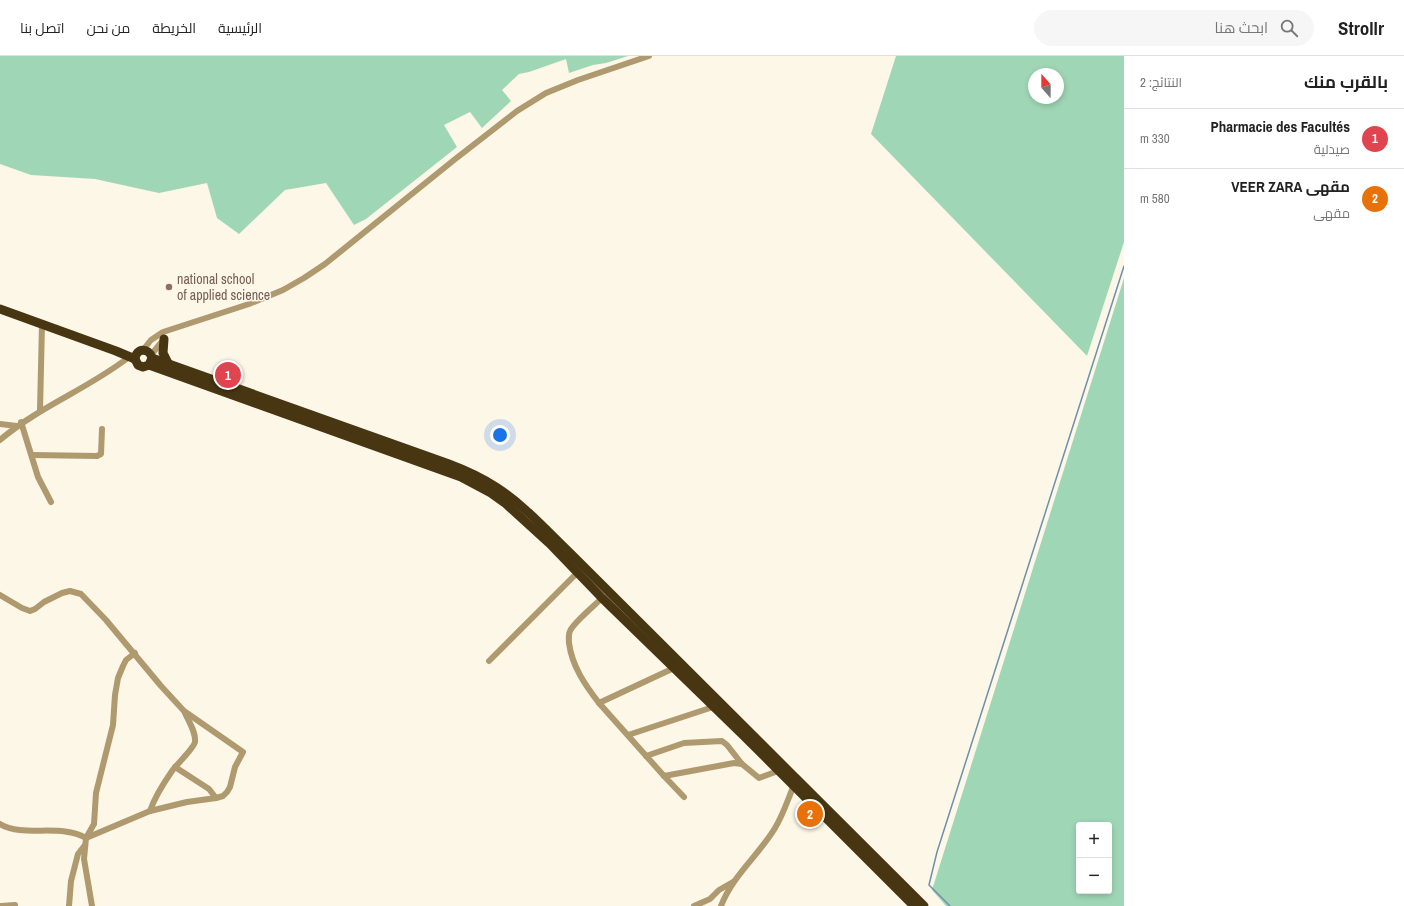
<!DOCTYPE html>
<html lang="ar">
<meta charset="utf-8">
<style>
body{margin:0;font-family:"Archivo Narrow",Cairo,sans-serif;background:#f6f6f6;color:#222;direction:rtl}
.controls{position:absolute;right:12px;bottom:12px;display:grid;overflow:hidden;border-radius:4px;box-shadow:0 2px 6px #0003}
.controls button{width:36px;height:36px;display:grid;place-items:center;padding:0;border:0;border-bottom:1px solid #e0e0e0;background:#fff;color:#222;font:20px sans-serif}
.compass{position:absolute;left:1028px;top:12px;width:36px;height:36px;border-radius:50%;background:#fff;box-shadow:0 2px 6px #0003;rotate:339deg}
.you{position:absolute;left:500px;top:379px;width:14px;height:14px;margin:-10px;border:3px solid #fff;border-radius:50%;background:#1a73e8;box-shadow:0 0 0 6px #1a73e833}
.badge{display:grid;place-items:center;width:26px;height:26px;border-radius:50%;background:#7b6b05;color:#fff;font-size:13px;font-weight:700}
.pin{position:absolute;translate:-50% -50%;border:2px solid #fff;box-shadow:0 1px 4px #0006}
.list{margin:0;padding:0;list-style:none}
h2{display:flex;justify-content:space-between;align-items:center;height:52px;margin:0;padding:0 16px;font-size:17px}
h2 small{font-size:13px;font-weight:400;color:#767676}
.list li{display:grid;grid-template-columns:26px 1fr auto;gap:12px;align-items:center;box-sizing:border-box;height:60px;padding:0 16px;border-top:1px solid #e0e0e0}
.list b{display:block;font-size:15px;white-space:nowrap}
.list p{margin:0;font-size:13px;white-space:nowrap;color:#767676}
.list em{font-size:13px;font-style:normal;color:#767676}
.icon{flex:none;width:22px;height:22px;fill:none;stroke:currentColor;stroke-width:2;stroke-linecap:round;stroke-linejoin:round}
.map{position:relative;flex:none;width:1124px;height:850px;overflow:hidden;direction:ltr}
header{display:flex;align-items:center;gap:24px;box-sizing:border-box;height:56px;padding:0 20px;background:#fff;border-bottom:1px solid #e0e0e0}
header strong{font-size:19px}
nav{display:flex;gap:22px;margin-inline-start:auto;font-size:14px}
.search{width:280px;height:36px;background:#f6f6f6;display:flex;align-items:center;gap:10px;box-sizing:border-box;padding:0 14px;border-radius:22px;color:#767676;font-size:15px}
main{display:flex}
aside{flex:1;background:#fff}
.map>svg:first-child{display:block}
.green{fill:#9fd7b6;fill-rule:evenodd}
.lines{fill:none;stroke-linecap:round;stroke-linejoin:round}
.stream{stroke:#6d90ac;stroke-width:1.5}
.minor{stroke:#af996e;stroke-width:6}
.highway{stroke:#473611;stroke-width:9}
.education-dot{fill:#8d6e63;stroke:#fdf7e8;stroke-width:1.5}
.labels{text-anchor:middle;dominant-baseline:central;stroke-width:3;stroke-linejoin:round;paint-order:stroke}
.education-label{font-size:14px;fill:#785e54;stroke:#fdf7e8;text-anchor:start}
</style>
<header>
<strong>Strollr</strong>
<div class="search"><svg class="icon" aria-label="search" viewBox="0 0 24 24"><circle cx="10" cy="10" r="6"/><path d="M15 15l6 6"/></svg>ابحث هنا</div>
<nav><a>الرئيسية</a><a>الخريطة</a><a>من نحن</a><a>اتصل بنا</a></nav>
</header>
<main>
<aside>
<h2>بالقرب منك<small>النتائج: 2</small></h2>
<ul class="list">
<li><span class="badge" style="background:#e0444e">1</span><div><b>Pharmacie des Facultés</b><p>صيدلية</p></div><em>330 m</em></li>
<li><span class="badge" style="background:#e8710a">2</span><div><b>مقهى VEER ZARA</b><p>مقهى</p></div><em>580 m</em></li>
</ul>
</aside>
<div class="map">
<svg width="1124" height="850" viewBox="0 0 1124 850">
<rect width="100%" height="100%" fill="#fdf7e8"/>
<g class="green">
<polygon points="0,0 628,0 606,7 593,9 569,17 566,3 529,16 519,18 502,34 511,45 482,72 470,56 444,69 457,91 366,163 354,169 326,127 285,134 239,178 217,162 207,127 159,137 95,123 31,119 0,108"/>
<path d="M896 0H1124V186L1087 300 871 78ZM1034 18H1058V42H1034Z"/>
<path d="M1124 222V850H946L932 834ZM1079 769H1109V835H1079Z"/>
</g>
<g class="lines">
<polyline class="stream" points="950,850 929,829 937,796 1124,210"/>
<g class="minor">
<polyline points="143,294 151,284 163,276 249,248 283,234 304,222 325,208 454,104 517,55 546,37 578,24 649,0"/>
<polyline points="151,299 164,283"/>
<polyline points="40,354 42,268"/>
<polyline points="21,366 38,421 51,446"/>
<polyline points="0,368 17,370"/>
<path d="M0 384C40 350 88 333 129 301"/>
<polyline points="32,399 97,400 101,398 102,373"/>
<path d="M0 539 22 552 30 555 35 553 44 546 62 537 70 535 81 538 106 564 161 630 184 655 243 696 235 711 230 731 227 736 223 740 216 742 187 746 150 755 86 782C61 767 24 782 0 768"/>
<polyline points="489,605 578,516"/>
<polyline points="674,612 599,647 664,720 734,707 742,708 759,722 778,715"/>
<path d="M599 647C585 629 572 610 569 587 569 583 568 579 570 575 573 567 595 549 602 542"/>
<polyline points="628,679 713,651"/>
<polyline points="646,700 684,687 722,685 727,689 742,708"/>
<polyline points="175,711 209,733 216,742"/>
<polyline points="664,720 684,741"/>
<path d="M150 755C155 740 163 728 172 715 177 708 194 692 195 686 196 676 189 666 185 657"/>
<polyline points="1,850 15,849"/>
<polyline points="69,850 71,825 78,798 85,789"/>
<polyline points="92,850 84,803 86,782 94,768 96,737 113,669 115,639 118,622 123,610 126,604 135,597"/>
<polyline points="694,850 710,843 719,834 733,826"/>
<path d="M721 850C733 819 759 799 775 772 783 759 788 743 794 729"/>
</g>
<g class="highway">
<polyline points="0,253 116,295 135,303"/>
<polyline points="164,283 163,297 169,309"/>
<path d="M152 302 149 309 143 311 138 309 135 303C136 292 149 291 152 302L449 408C465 414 482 422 496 431 524 449 547 475 570 497L924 850"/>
<polyline points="149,309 461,421 491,437 505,447 550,488 602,542 744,680 914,850"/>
</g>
</g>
<circle class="education-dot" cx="169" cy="231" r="4"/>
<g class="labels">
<g class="education-label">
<text x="177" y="223">national school<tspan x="177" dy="16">of applied science</tspan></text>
</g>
</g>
</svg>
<div class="controls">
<button>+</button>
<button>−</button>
</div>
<svg class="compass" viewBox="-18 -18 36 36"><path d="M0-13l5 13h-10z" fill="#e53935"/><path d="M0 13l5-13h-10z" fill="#767676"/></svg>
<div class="you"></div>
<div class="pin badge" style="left:228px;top:319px;background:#e0444e">1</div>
<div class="pin badge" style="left:810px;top:758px;background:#e8710a">2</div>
</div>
</main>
